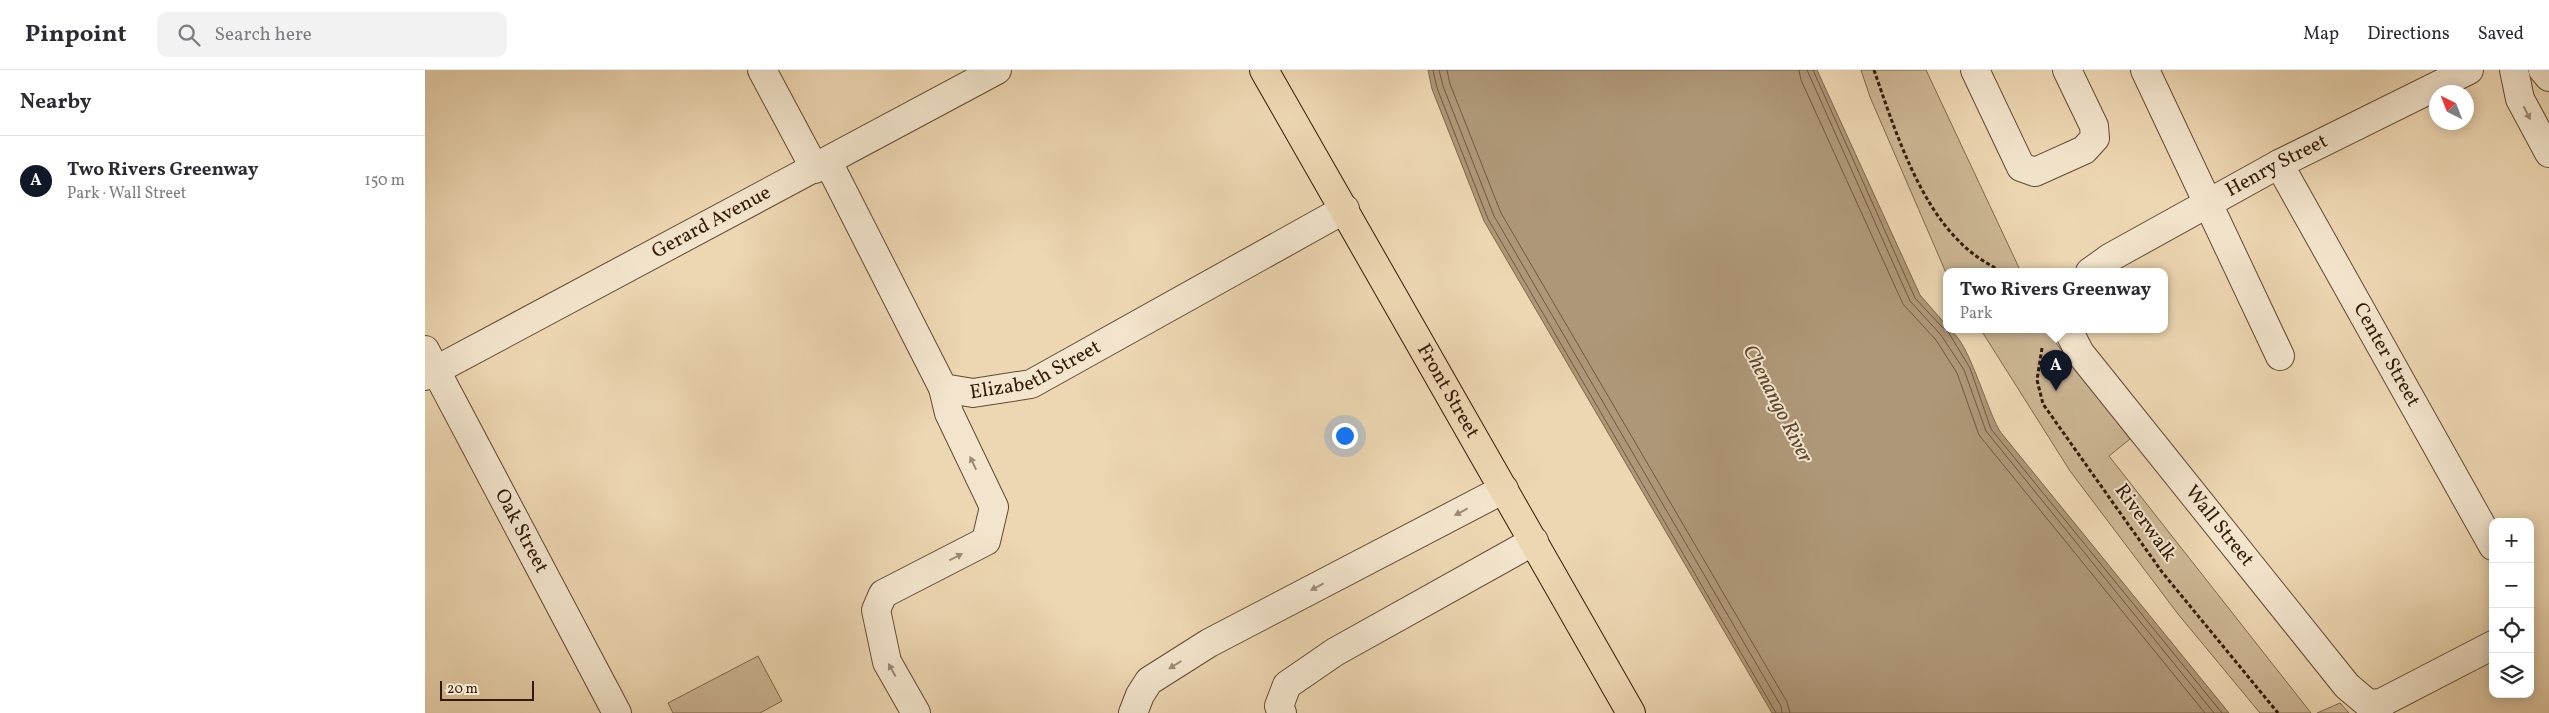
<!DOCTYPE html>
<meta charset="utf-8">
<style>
body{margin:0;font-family:Vollkorn,serif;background:#f2f2f3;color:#2b2b33}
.controls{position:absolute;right:15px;bottom:15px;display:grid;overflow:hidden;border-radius:10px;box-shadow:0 2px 12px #0003}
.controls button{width:45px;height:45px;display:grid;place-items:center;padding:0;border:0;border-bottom:1px solid #e1e1e2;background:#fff;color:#2b2b33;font:25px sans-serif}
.compass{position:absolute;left:2004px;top:15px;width:45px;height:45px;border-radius:50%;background:#fff;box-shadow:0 2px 12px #0003;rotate:318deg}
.scale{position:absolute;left:15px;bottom:12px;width:94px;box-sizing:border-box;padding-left:5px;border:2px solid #331a07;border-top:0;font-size:14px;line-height:18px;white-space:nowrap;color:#331a07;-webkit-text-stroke:4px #f3e5cd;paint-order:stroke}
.you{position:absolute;left:919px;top:365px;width:18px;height:18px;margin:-12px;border:4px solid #fff;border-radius:50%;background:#1a73e8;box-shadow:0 0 0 8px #1a73e833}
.badge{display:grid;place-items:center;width:32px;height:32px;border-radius:50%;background:#111827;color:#fff;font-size:16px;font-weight:700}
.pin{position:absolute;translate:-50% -41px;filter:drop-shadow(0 1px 2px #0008)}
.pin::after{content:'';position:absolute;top:26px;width:18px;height:15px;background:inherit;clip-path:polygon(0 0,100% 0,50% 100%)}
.popup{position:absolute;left:1518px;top:198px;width:225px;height:65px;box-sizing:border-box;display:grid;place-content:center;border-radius:10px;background:#fff;filter:drop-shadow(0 1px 4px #0005);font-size:16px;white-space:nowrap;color:#7c7c81}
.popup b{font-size:19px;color:#2b2b33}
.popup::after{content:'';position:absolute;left:50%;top:100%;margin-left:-10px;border:10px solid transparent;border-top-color:#fff}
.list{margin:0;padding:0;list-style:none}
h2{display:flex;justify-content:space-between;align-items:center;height:65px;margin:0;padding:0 20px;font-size:21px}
h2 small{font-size:16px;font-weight:400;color:#7c7c81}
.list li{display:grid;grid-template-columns:32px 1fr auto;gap:15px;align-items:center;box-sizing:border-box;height:90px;padding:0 20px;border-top:1px solid #e1e1e2}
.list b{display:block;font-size:19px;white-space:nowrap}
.list p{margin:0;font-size:16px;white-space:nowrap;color:#7c7c81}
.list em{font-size:16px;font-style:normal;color:#7c7c81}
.icon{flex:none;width:28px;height:28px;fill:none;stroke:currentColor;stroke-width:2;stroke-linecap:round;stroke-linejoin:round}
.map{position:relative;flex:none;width:2124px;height:643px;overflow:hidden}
header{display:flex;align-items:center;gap:30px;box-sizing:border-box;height:70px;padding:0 25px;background:#fff;border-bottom:1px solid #e1e1e2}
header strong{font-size:24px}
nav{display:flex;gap:28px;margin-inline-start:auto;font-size:18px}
.search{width:350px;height:45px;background:#f2f2f3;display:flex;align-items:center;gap:12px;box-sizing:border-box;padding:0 18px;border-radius:10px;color:#7c7c81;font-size:19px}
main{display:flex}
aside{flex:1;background:#fff}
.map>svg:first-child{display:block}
.green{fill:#cdb795;stroke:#80684e}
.water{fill:#ae9778;stroke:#7d654b}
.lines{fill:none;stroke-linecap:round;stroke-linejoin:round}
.shore{stroke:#705840;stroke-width:1}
.minor-casing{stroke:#624932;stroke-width:30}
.major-casing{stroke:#331a07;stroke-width:30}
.path{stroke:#331a07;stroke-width:3;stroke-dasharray:4 2.5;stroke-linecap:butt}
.minor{stroke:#f3e5cd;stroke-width:28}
.major{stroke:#edd7b2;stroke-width:28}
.oneway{fill:#9d8a74}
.labels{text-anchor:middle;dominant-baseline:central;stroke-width:4;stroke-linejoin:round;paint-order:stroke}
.street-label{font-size:20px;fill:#331a07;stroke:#f3e5cd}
.water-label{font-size:21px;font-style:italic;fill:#5e462f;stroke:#f3e5cd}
</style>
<header>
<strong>Pinpoint</strong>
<div class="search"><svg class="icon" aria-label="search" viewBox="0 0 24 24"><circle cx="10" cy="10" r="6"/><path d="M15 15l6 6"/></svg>Search here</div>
<nav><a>Map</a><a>Directions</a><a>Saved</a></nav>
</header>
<main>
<aside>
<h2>Nearby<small></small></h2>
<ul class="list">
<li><span class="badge">A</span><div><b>Two Rivers Greenway</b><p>Park · Wall Street</p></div><em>150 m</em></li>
</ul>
</aside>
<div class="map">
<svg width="2124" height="643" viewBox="0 0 2124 643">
<rect width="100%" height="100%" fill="#edd7b2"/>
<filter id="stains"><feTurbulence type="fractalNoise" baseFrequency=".004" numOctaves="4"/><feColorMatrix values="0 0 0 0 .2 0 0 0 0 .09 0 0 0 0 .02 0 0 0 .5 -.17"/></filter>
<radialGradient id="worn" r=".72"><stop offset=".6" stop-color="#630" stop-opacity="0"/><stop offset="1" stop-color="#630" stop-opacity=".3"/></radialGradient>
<g class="green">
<polygon points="1436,0 1501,0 1596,202 1522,202 1522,205 1445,27"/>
<polygon points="1556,260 1624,260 1631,273 1705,369 1684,386 1886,643 1835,643 1753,544 1645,401"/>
<polygon points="333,586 357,631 335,643 248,643 243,633"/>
<polygon points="1915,633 1924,643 1892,643"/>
</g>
<path class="water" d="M1003 0H1392L1495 225 1522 256V260C1542 261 1563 347 1577 364 1653 457 1728 550 1804 643H1347L1059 151 1007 19Z"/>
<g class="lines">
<g class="shore">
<polyline points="1008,0 1012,18 1063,149 1351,643"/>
<polyline points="1014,0 1018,16 1069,146 1356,636 1357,643"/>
<polyline points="1022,0 1025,14 1076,143 1362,632 1365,643"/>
<polyline points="1374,0 1376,10 1478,234 1511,270 1532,303 1554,365 1780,643"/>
<polyline points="1382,0 1485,231 1516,265 1539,300 1561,361 1789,643"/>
<polyline points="1388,0 1490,228 1517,257 1522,260 1545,298 1566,359 1797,643"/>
</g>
<defs>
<g id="minor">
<polyline points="337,0 390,99"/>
<polyline points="1550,0 1596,97 1610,102 1659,80 1670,68 1669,56 1642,0"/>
<polyline points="1720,0 1855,286"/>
<polyline points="2089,0 2095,29 2124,83"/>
<polyline points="2118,0 2124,7"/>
<path id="s1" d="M403 92 518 318 548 323 606 314 920 139"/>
<path id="s2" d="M1854 94 2068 476"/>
<path id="s3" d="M1665 202 1686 187 1854 94 2044 0"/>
<path id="s4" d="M1643 260 1655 283 1922 616 1954 643"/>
<path id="s5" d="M0 280 192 643"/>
<path id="s6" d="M0 306 572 0"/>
<polyline points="1944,634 1956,633 2068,575"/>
<polyline points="491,643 462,592 451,540 458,524 561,471 569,437 524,343 518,318"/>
<polyline points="708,643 715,625 724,611 784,573 1079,419"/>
<polyline points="857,643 854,636 862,615 910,582 1109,471"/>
</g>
<g id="major">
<path id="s7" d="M839 0 1206 643"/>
</g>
</defs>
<use href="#minor" class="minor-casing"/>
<use href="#major" class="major-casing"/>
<g class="path">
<path d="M1449 0C1468 55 1492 130 1534 171 1546 184 1562 194 1578 202"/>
<polyline points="1617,278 1612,310 1618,334 1737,502 1853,643"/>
</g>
<use href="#minor" class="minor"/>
<use href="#major" class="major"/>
</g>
<defs><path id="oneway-solid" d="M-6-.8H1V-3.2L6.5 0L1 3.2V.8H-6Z" transform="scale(1.25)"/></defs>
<g class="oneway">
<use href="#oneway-solid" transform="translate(2102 43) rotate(63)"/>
<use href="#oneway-solid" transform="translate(548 393) rotate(-115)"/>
<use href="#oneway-solid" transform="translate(1036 442) rotate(152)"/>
<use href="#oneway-solid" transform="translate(531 487) rotate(-27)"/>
<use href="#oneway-solid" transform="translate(892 517) rotate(152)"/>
<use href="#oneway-solid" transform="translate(750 595) rotate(148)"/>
<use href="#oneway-solid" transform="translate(467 600) rotate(-119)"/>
</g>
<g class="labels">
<g class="street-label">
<text stroke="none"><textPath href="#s3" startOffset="215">Henry Street</textPath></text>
<text stroke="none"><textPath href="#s6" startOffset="325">Gerard Avenue</textPath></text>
<text stroke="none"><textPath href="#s2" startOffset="219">Center Street</textPath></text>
<text stroke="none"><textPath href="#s1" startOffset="351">Elizabeth Street</textPath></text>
<text stroke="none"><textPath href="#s7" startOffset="370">Front Street</textPath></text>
<text transform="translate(1720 453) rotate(54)">Riverwalk</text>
<text stroke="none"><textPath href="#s4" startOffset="248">Wall Street</textPath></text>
<text stroke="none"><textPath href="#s5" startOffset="205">Oak Street</textPath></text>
</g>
<g class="water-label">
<text transform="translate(1352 334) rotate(63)">Chenango River</text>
</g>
</g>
<rect width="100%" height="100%" filter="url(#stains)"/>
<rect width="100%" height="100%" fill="url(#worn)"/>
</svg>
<div class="controls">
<button>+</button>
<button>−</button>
<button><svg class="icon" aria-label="locate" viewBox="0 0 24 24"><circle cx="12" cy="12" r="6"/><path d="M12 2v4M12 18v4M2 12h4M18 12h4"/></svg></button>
<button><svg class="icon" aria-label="layers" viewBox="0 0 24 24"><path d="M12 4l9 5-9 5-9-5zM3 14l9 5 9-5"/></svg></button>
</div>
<svg class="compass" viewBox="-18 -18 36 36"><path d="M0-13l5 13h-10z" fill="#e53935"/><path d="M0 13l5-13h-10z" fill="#7c7c81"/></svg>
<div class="scale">20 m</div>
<div class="you"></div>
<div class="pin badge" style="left:1631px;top:321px">A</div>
<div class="popup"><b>Two Rivers Greenway</b>Park</div>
</div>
</main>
